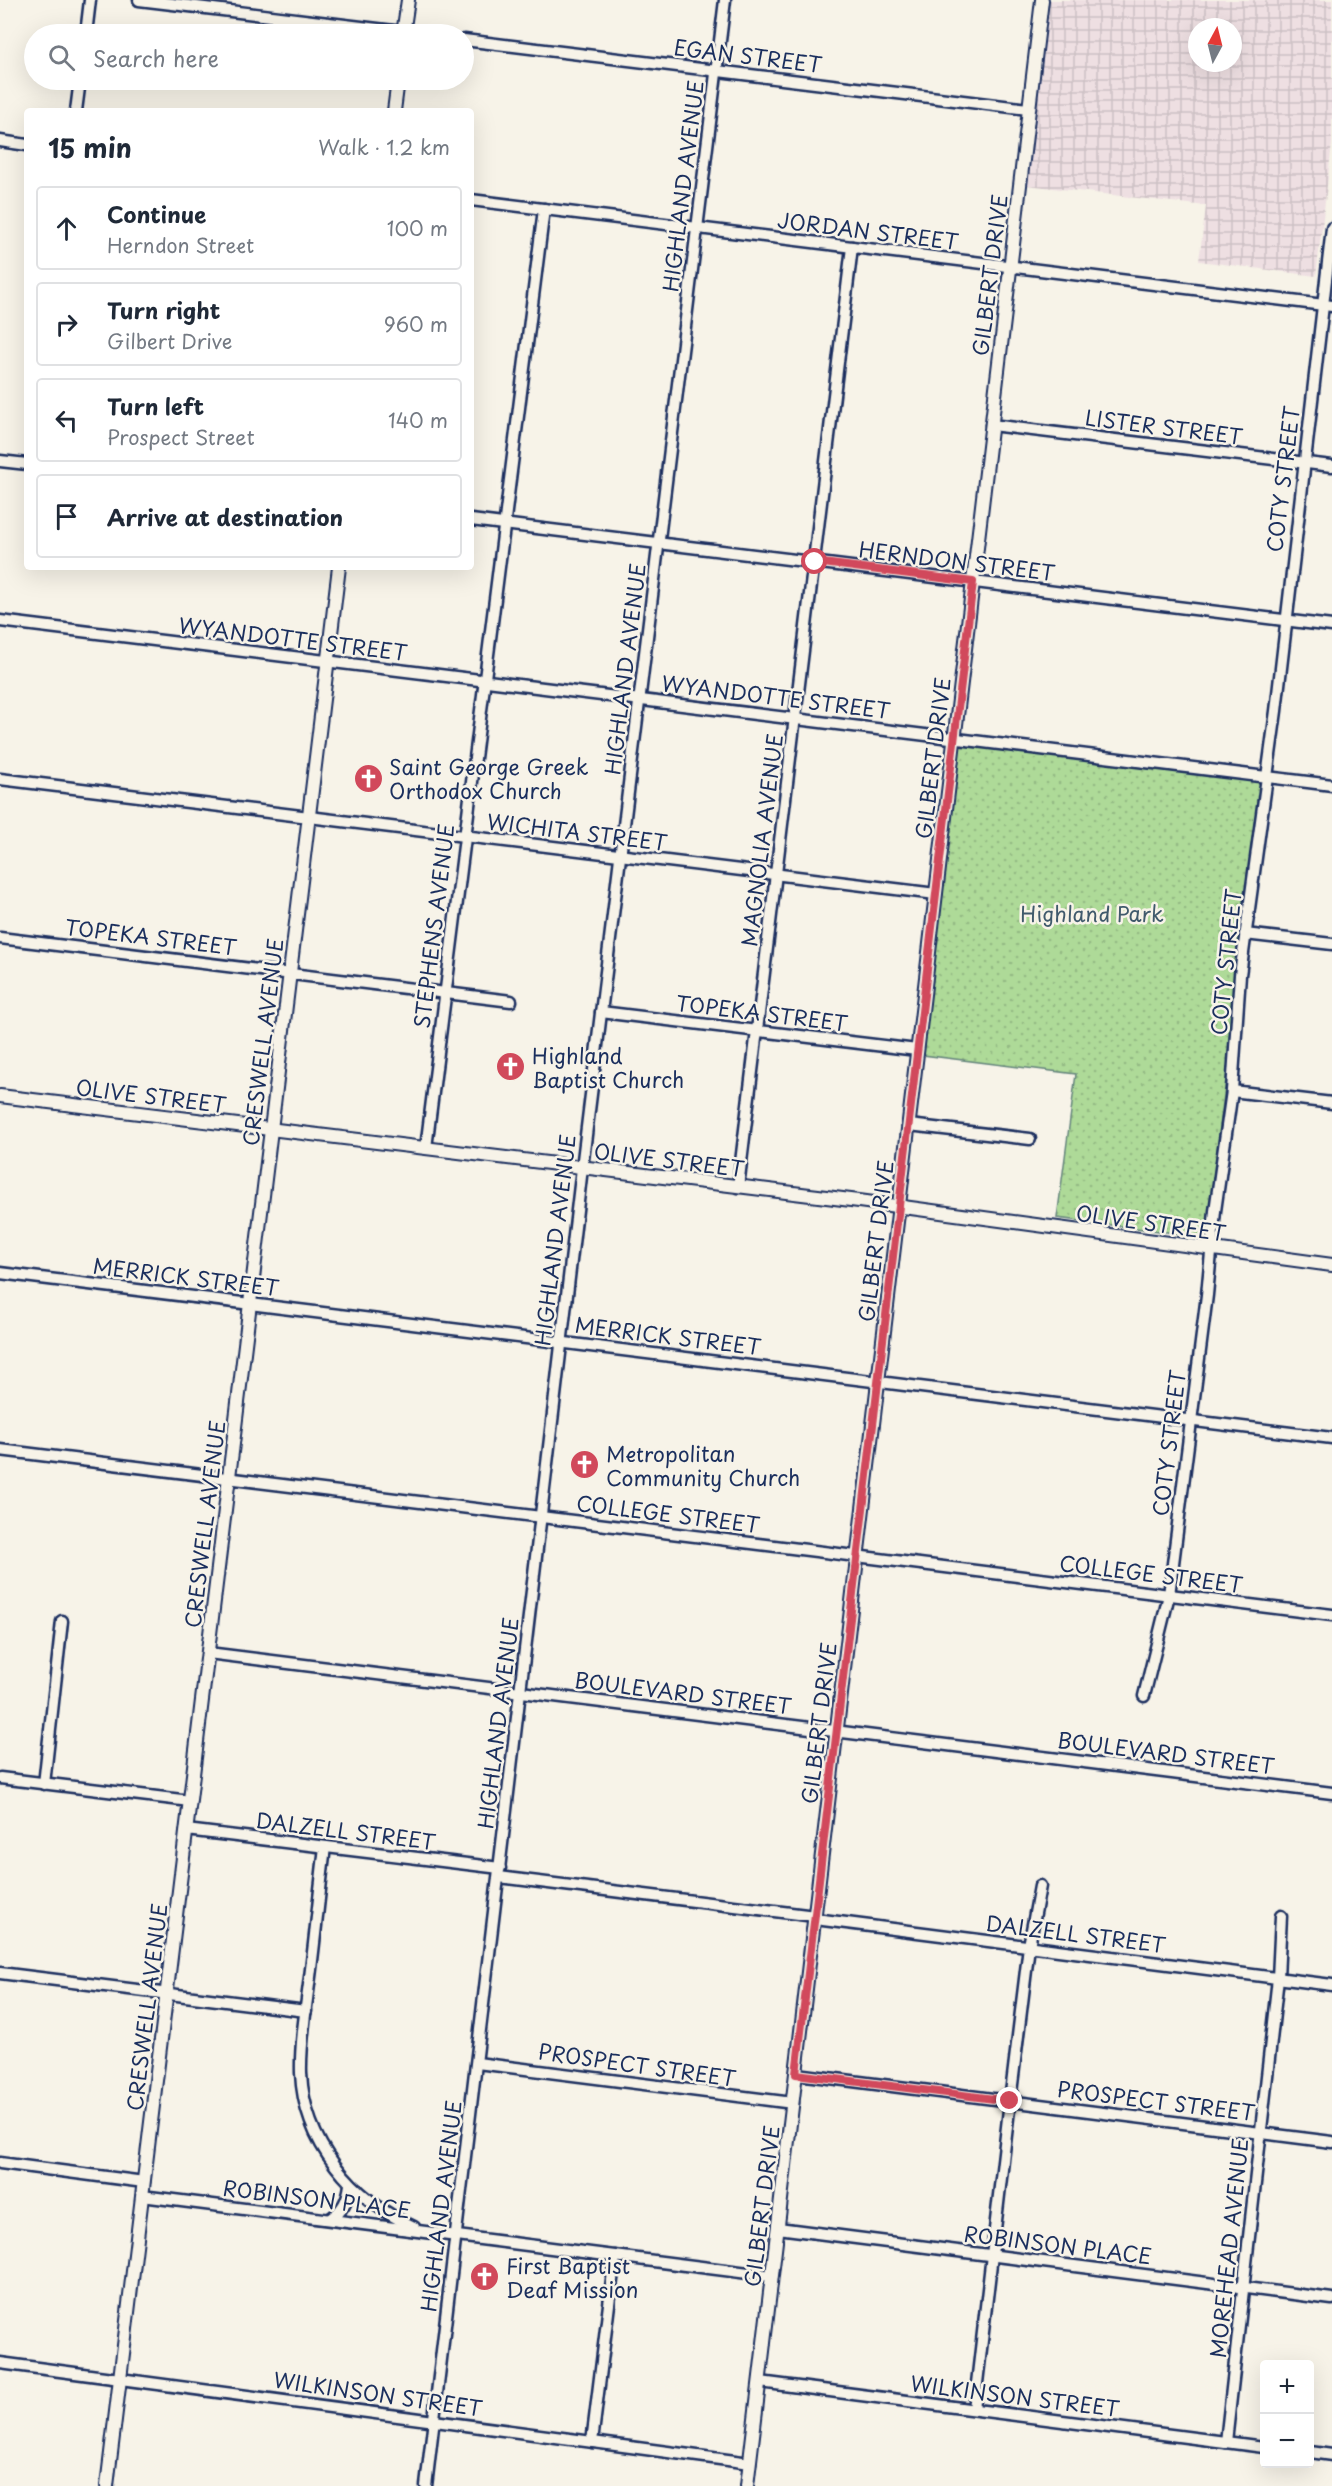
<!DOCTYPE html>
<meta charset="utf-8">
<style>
body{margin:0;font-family:"Playpen Sans",sans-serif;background:#f6f6f7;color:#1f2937}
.controls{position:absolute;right:18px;bottom:18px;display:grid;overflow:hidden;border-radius:6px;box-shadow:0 6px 24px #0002}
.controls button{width:54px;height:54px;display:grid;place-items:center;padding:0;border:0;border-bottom:2px solid #e0e1e3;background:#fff;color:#1f2937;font:30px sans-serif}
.compass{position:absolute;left:1188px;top:18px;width:54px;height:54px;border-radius:50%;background:#fff;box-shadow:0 6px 24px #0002;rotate:7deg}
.stop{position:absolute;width:18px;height:18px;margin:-14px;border:4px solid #d1495b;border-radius:50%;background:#fff}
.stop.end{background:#d1495b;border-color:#fff;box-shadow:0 2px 6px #0008}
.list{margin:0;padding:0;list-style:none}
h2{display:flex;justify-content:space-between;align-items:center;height:78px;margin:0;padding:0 24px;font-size:26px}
h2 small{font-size:20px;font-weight:400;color:#747a83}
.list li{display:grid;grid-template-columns:39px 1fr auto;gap:18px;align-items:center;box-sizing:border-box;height:84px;margin:0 12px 12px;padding:0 12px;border:2px solid #e0e1e3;border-radius:6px}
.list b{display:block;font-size:22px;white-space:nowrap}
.list p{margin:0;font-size:20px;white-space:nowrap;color:#747a83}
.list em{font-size:20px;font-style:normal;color:#747a83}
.icon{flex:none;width:33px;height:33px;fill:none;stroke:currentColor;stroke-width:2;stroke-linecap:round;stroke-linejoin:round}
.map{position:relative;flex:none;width:1332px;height:2486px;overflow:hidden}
.search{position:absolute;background:#fff;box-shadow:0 6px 24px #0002;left:24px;top:24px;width:450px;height:66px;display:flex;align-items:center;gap:15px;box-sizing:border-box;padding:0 21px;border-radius:33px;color:#747a83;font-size:22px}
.panel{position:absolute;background:#fff;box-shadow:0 6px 24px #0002;left:24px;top:108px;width:450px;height:462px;border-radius:6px}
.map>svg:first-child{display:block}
.industrial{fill:url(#industrial-grid);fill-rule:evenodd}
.park{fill:url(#park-dots);stroke:#64847b;stroke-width:1.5}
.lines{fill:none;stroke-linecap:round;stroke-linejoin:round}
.minor-casing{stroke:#1b2f5e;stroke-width:15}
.tertiary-casing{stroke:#1b2f5e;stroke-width:16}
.minor{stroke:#f7f3e8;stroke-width:10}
.tertiary{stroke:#f7f3e8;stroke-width:12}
.route{stroke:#d1495b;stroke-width:8}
.labels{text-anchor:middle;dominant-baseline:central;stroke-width:5;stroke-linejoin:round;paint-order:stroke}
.street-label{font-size:21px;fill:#1b2f5e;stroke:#f7f3e8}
.poi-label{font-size:21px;fill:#1b2f5e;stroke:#f7f3e8;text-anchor:start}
.park-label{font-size:21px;fill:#405a6c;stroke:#f7f3e8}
</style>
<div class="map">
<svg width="1332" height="2486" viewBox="0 0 1332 2486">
<defs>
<pattern id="industrial-grid" width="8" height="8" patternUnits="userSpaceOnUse" patternTransform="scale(1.5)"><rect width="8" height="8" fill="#eedfe2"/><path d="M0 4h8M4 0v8" fill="none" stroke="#ccc0c4"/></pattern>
<pattern id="park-dots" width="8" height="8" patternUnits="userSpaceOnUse" patternTransform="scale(1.5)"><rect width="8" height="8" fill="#aeda98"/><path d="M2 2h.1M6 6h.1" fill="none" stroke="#95bb85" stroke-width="1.8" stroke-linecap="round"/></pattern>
</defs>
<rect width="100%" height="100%" fill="#f7f3e8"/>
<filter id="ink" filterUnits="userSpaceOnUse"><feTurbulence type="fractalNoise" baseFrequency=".0167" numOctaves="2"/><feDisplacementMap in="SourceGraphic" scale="12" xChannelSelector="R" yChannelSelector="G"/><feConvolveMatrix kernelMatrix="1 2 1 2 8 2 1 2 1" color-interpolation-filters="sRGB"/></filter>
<g filter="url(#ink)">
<path class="industrial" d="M1049 0H1332V144L1316 276 1199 261 1206 206 1027 185ZM1197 27H1233V63H1197Z"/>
<polygon class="park" points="960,742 1264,779 1206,1237 1057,1218 1076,1074 923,1055"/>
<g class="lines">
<defs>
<g id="minor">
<polyline points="139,0 419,34"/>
<polyline points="86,34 90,0"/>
<polyline points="464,40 1028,109"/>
<polyline points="76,111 80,80"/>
<polyline points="0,141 27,145"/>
<polyline points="471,200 1332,306"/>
<polyline points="991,425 1332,466"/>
<polyline points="0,461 27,464"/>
<polyline points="471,520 1332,626"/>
<polyline points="0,621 1332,785"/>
<polyline points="0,779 936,894"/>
<polyline points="1245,934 1332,944"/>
<polyline points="0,938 511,1001"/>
<polyline points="601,1012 917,1050"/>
<polyline points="1232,1091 1332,1103"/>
<polyline points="909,1125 1030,1139"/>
<polyline points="426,1148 544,209"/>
<polyline points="738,1187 852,247"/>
<polyline points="0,1273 1332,1438"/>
<polyline points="0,1450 1332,1615"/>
<polyline points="208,1653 1332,1793"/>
<polyline points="1144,1696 1169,1595 1207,1295 1215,1211 1232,1091 1240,975 1276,711 1332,228"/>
<polyline points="0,1778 190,1801"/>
<polyline points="44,1784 62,1621"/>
<polyline points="186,1830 500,1868"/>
<path d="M325 1847C320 1887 316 1928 311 1969 307 2003 300 2039 301 2073 304 2143 352 2199 414 2227"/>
<polyline points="499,1877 815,1916"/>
<polyline points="815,1919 1332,1985"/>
<polyline points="0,1973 306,2011"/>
<polyline points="477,2063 793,2103"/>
<polyline points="797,2074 1332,2142"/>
<polyline points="0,2163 144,2182"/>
<polyline points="142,2196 772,2276"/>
<path d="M330 2219C343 2210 348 2200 350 2185"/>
<polyline points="778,2228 1332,2299"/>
<polyline points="0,2363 750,2463"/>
<polyline points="760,2382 1264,2447"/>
<polyline points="974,2409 1010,2101 1029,1946 1040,1886"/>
<polyline points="592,2442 615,2256"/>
<polyline points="1226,2442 1278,1978 1281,1916"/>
<polyline points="1310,2452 1332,2455"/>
<polyline points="426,2486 582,1168 725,0"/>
</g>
<g id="tertiary">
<polyline points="403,34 408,0"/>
<polyline points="394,111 398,80"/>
<polyline points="0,1096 859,1201 1332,1265"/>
<polyline points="107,2486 339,567"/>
<polyline points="747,2486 1042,0"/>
</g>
</defs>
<use href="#minor" class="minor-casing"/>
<use href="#tertiary" class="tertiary-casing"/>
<use href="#minor" class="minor"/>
<use href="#tertiary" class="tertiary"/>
</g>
</g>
<g class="lines" filter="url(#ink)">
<polyline class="route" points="815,562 973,582 796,2074 1010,2101"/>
</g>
<defs>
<symbol id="church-disc" viewBox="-11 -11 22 22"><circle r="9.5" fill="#d1495b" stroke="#f7f3e8"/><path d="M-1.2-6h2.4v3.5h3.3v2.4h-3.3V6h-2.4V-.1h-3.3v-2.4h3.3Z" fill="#fff"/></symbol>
</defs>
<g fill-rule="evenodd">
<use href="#church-disc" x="352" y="762" width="33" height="33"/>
<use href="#church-disc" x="494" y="1050" width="33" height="33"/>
<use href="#church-disc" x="568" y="1448" width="33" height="33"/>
<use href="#church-disc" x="468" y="2260" width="33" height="33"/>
</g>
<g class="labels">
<g class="street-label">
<text transform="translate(748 55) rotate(7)">EGAN STREET</text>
<text transform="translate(682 186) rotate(-83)">HIGHLAND AVENUE</text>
<text transform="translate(868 230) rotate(7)">JORDAN STREET</text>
<text transform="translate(989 275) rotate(-83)">GILBERT DRIVE</text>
<text transform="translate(1164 426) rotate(7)">LISTER STREET</text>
<text transform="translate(1282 479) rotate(-83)">COTY STREET</text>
<text transform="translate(957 560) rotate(7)">HERNDON STREET</text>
<text transform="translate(293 638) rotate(7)">WYANDOTTE STREET</text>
<text transform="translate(624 669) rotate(-83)">HIGHLAND AVENUE</text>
<text transform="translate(776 696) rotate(7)">WYANDOTTE STREET</text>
<text transform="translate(932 758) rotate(-83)">GILBERT DRIVE</text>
<text transform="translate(577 831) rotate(7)">WICHITA STREET</text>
<text transform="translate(761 840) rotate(-83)">MAGNOLIA AVENUE</text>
<text transform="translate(433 926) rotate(-83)">STEPHENS AVENUE</text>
<text transform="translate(151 936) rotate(7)">TOPEKA STREET</text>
<text transform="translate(1225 962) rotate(-84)">COTY STREET</text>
<text transform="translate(762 1012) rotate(7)">TOPEKA STREET</text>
<text transform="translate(262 1042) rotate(-83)">CRESWELL AVENUE</text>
<text transform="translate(151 1095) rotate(7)">OLIVE STREET</text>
<text transform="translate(669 1159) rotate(7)">OLIVE STREET</text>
<text transform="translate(1151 1222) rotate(8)">OLIVE STREET</text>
<text transform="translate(554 1240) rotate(-83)">HIGHLAND AVENUE</text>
<text transform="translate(875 1241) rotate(-83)">GILBERT DRIVE</text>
<text transform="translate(186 1276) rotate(7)">MERRICK STREET</text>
<text transform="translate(668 1335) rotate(7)">MERRICK STREET</text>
<text transform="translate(1168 1443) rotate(-83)">COTY STREET</text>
<text transform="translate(668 1513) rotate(7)">COLLEGE STREET</text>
<text transform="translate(204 1524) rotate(-83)">CRESWELL AVENUE</text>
<text transform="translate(1151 1573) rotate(7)">COLLEGE STREET</text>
<text transform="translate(683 1692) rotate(7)">BOULEVARD STREET</text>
<text transform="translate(497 1723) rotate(-83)">HIGHLAND AVENUE</text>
<text transform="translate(818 1723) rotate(-83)">GILBERT DRIVE</text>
<text transform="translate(1166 1752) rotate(7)">BOULEVARD STREET</text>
<text transform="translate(346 1830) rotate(7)">DALZELL STREET</text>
<text transform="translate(1076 1933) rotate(7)">DALZELL STREET</text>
<text transform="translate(146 2007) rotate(-83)">CRESWELL AVENUE</text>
<text transform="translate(637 2064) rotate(8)">PROSPECT STREET</text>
<text transform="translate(1156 2100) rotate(7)">PROSPECT STREET</text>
<text transform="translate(317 2198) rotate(7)">ROBINSON PLACE</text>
<text transform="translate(440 2206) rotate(-83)">HIGHLAND AVENUE</text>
<text transform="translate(761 2206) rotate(-83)">GILBERT DRIVE</text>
<text transform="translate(1058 2244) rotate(7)">ROBINSON PLACE</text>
<text transform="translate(1228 2248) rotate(-84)">MOREHEAD AVENUE</text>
<text transform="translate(378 2393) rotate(8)">WILKINSON STREET</text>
<text transform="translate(1015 2395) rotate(7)">WILKINSON STREET</text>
</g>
<g class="poi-label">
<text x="389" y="766">Saint George Greek<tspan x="389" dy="24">Orthodox Church</tspan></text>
<text x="532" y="1055">Highland<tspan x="532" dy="24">Baptist Church</tspan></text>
<text x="606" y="1453">Metropolitan<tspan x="606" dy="24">Community Church</tspan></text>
<text x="506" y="2265">First Baptist<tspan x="506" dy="24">Deaf Mission</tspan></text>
</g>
<g class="park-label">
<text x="1092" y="913">Highland Park</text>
</g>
</g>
</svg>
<div class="controls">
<button>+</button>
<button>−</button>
</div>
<svg class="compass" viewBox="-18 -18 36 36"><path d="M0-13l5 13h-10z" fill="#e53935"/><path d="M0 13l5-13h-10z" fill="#747a83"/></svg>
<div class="stop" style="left:815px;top:562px"></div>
<div class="stop end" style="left:1010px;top:2101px"></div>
<div class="search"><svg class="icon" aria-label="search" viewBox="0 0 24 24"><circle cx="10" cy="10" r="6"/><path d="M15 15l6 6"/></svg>Search here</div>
<section class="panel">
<h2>15 min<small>Walk · 1.2 km</small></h2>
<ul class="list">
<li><svg class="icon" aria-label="ahead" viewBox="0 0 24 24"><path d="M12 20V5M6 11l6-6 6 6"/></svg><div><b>Continue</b><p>Herndon Street</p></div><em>100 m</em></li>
<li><svg class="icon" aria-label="right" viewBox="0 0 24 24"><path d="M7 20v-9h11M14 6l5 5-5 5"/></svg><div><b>Turn right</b><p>Gilbert Drive</p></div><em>960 m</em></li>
<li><svg class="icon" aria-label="left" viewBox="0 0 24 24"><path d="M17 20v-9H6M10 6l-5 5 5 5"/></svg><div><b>Turn left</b><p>Prospect Street</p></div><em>140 m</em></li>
<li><svg class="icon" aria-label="arrive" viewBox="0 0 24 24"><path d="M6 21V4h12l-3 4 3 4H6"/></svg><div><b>Arrive at destination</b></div></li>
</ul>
</section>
</div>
